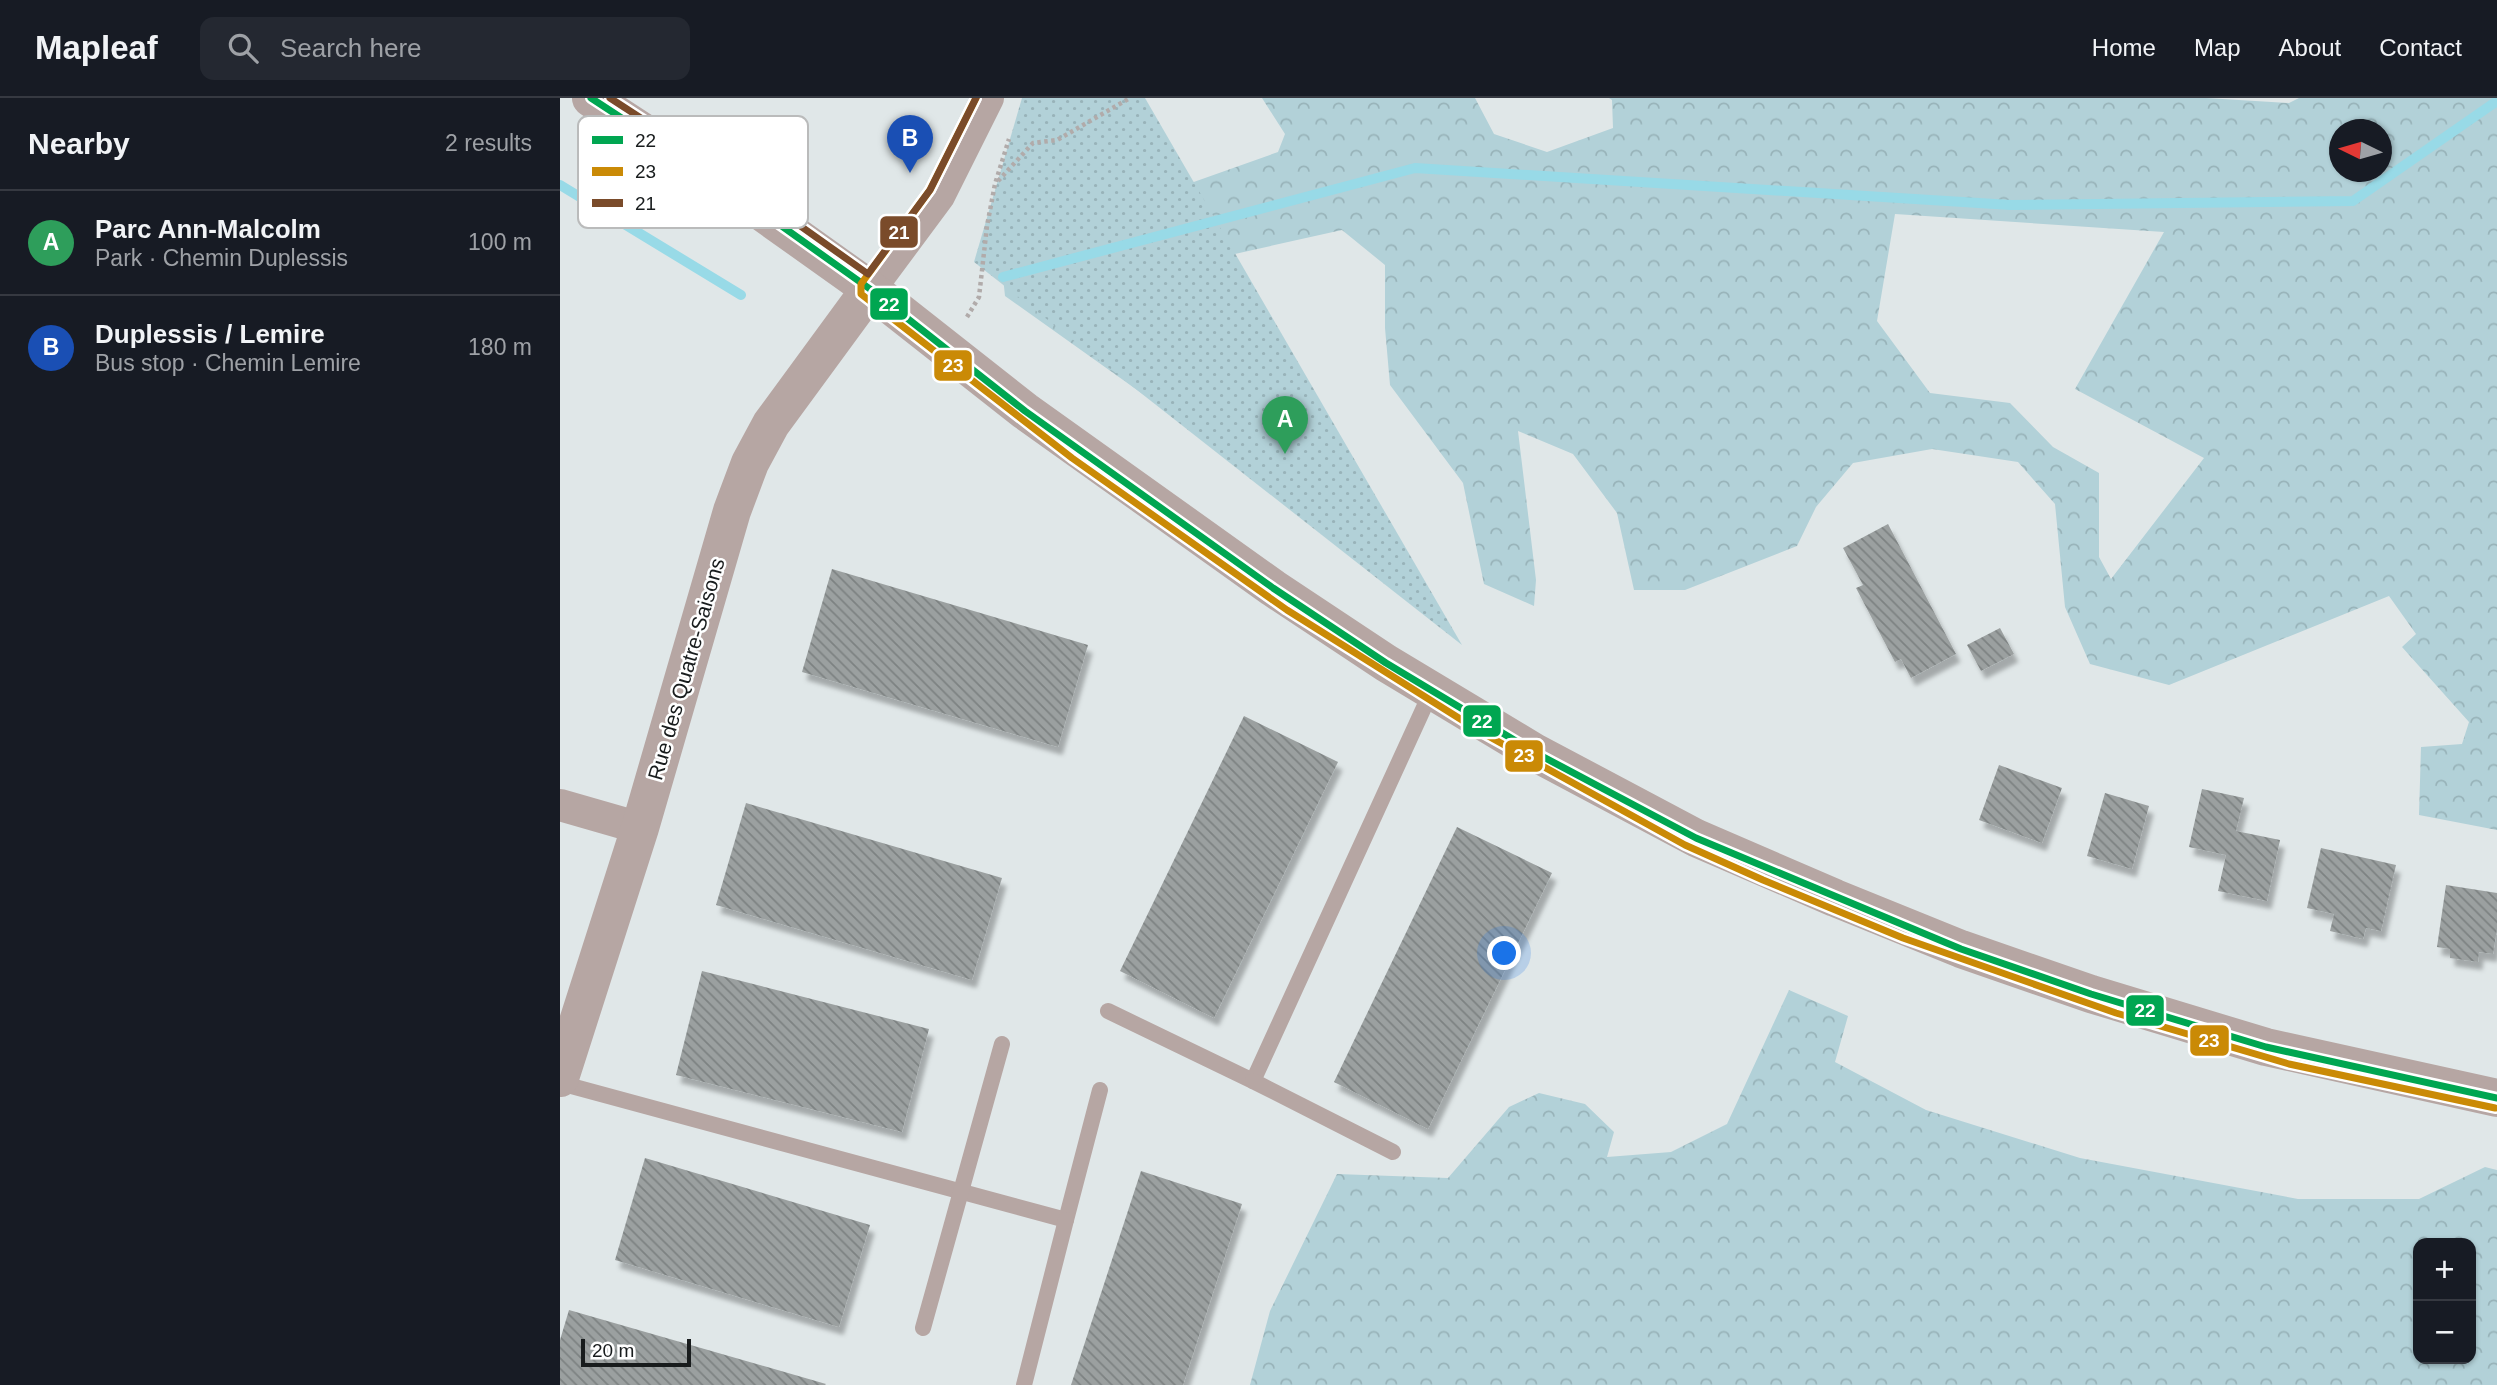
<!DOCTYPE html>
<meta charset="utf-8">
<style>
body{margin:0;font-family:Arial,sans-serif;background:#242831;color:#f1f3f6}
.controls{position:absolute;right:21px;bottom:21px;display:grid;overflow:hidden;border-radius:14px;box-shadow:0 2px 5px #0004}
.controls button{width:63px;height:63px;display:grid;place-items:center;padding:0;border:0;border-bottom:2px solid #363941;background:#171b24;color:#f1f3f6;font:35px sans-serif}
.compass{position:absolute;left:1769px;top:21px;width:63px;height:63px;border-radius:50%;background:#171b24;box-shadow:0 2px 5px #0004;rotate:275deg}
.scale{position:absolute;left:21px;bottom:18px;width:110px;box-sizing:border-box;padding-left:7px;border:4px solid #181c1d;border-top:0;font-size:19px;line-height:24px;white-space:nowrap;color:#181c1d;-webkit-text-stroke:5px #fff;paint-order:stroke}
.you{position:absolute;left:945px;top:856px;width:24px;height:24px;margin:-18px;border:5px solid #fff;border-radius:50%;background:#1a73e8;box-shadow:0 0 0 10px #1a73e833}
.badge{display:grid;place-items:center;width:46px;height:46px;border-radius:50%;background:#afb2b4;color:#fff;font-size:23px;font-weight:700}
.pin{position:absolute;translate:-50% -58px;filter:drop-shadow(0 2px 4px #0008)}
.pin::after{content:'';position:absolute;top:37px;width:24px;height:21px;background:inherit;clip-path:polygon(0 0,100% 0,50% 100%)}
.list{margin:0;padding:0;list-style:none}
h2{display:flex;justify-content:space-between;align-items:center;height:91px;margin:0;padding:0 28px;font-size:30px}
h2 small{font-size:23px;font-weight:400;color:#9ea1a6}
.list li{display:grid;grid-template-columns:46px 1fr auto;gap:21px;align-items:center;box-sizing:border-box;height:105px;padding:0 28px;border-top:2px solid #363941}
.list b{display:block;font-size:26px;white-space:nowrap}
.list p{margin:0;font-size:23px;white-space:nowrap;color:#9ea1a6}
.list em{font-size:23px;font-style:normal;color:#9ea1a6}
.icon{flex:none;width:38px;height:38px;fill:none;stroke:currentColor;stroke-width:2;stroke-linecap:round;stroke-linejoin:round}
.map{position:relative;flex:none;width:1937px;height:1287px;overflow:hidden}
header{display:flex;align-items:center;gap:42px;box-sizing:border-box;height:98px;padding:0 35px;background:#171b24;border-bottom:2px solid #363941}
header strong{font-size:33px}
nav{display:flex;gap:38px;margin-inline-start:auto;font-size:24px}
.search{width:490px;height:63px;background:#242831;display:flex;align-items:center;gap:18px;box-sizing:border-box;padding:0 24px;border-radius:14px;color:#9ea1a6;font-size:26px}
main{display:flex}
aside{flex:1;background:#171b24}
.map>svg:first-child{display:block}
.forest{fill:url(#forest-crowns);fill-rule:evenodd}
.park{fill:url(#park-dots)}
.lines{fill:none;stroke-linecap:round;stroke-linejoin:round}
.stream{stroke:#98dae7;stroke-width:10}
.building{fill:url(#building-back-hatch);filter:url(#shadow)}
.path{stroke:#b1abaa;stroke-width:4.5;stroke-dasharray:3.5 3.5;stroke-linecap:butt}
.service{stroke:#b6a6a3;stroke-width:16}
.minor{stroke:#b6a6a3;stroke-width:32}
.tertiary{stroke:#b6a6a3;stroke-width:38}
.bus-1-casing{stroke:#fff;stroke-width:12}
.bus-2-casing{stroke:#fff;stroke-width:12}
.bus-3-casing{stroke:#fff;stroke-width:12}
.bus-1{stroke:#00a651;stroke-width:7}
.bus-2{stroke:#ca8a06;stroke-width:7}
.bus-3{stroke:#7a4b2a;stroke-width:7}
.labels{text-anchor:middle;dominant-baseline:central;stroke-width:5;stroke-linejoin:round;paint-order:stroke}
.street-label{font-size:21px;fill:#181c1d;stroke:#fff}
.key{fill:#fff;stroke:#babbbb;stroke-width:2}
.key-label{font-size:19px;fill:#181c1d}
.line-badge{stroke:#fff;stroke-width:2.5}
.badge-label{font-size:19px;text-anchor:middle;font-weight:bold;fill:#fff}
</style>
<header>
<strong>Mapleaf</strong>
<div class="search"><svg class="icon" aria-label="search" viewBox="0 0 24 24"><circle cx="10" cy="10" r="6"/><path d="M15 15l6 6"/></svg>Search here</div>
<nav><a>Home</a><a>Map</a><a>About</a><a>Contact</a></nav>
</header>
<main>
<aside>
<h2>Nearby<small>2 results</small></h2>
<ul class="list">
<li><span class="badge" style="background:#2e9e5b">A</span><div><b>Parc Ann-Malcolm</b><p>Park · Chemin Duplessis</p></div><em>100 m</em></li>
<li><span class="badge" style="background:#1a4fb4">B</span><div><b>Duplessis / Lemire</b><p>Bus stop · Chemin Lemire</p></div><em>180 m</em></li>
</ul>
</aside>
<div class="map">
<svg width="1937" height="1287" viewBox="0 0 1937 1287">
<defs>
<pattern id="forest-crowns" width="20" height="18" patternUnits="userSpaceOnUse" patternTransform="scale(1.75)"><rect width="20" height="18" fill="#b2d1d8"/><path d="M2 6a3 3 0 1 1 6 0M12 15a3 3 0 1 1 6 0" fill="none" stroke="#98b3b9"/></pattern>
<pattern id="park-dots" width="8" height="8" patternUnits="userSpaceOnUse" patternTransform="scale(1.75)"><rect width="8" height="8" fill="#b2d1d8"/><path d="M2 2h.1M6 6h.1" fill="none" stroke="#98b3b9" stroke-width="1.8" stroke-linecap="round"/></pattern>
<pattern id="building-back-hatch" width="6" height="6" patternUnits="userSpaceOnUse" patternTransform="scale(1.75)"><rect width="6" height="6" fill="#9ba0a0"/><path d="M-1 5l2 2M0 0l6 6M5-1l2 2" fill="none" stroke="#7d8282"/></pattern>
<filter id="shadow"><feDropShadow dx="4.5" dy="8" stdDeviation="2" flood-color="#0004"/></filter>
</defs>
<rect width="100%" height="100%" fill="#e0e7e8"/>
<g class="forest">
<path d="M702 0H915L934 36 987 54 1053 30 1052 2 1049 0H1646L1729 5 1739 0H1937V732L1859 717 1861 649 1902 646 1909 624 1842 549 1856 536 1829 498 1609 587 1530 566 1505 509 1495 406 1458 364 1372 351 1293 365 1256 409 1237 448 1125 492H1074L1057 415 1013 356 958 333 976 482 974 508 924 486 903 385 830 287 825 230V167L782 132 545 185 594 304 445 198 443 179 453 148 718 54 725 36ZM1780 32H1822V74H1780ZM1335 116 1604 134 1515 291 1644 360 1551 481 1539 459V375L1493 349 1450 305 1370 295 1317 223Z"/>
<path d="M1229 892 1288 918 1275 964 1366 1012 1520 1060 1738 1101H1859L1925 1069 1937 1072V1287H690L710 1213 777 1076 888 1080 949 1009 979 995 1025 1006 1054 1034 1047 1059 1111 1054 1167 1026ZM1858 1145H1911V1261H1858Z"/>
</g>
<polygon class="park" points="462,0 585,0 902,547 414,164"/>
<g class="lines">
<g class="stream">
<polyline points="0,87 181,197"/>
<polyline points="443,179 855,70 1451,107 1793,103 1937,3"/>
</g>
</g>
<g class="building">
<polygon points="1328,426 1396,556 1351,580 1341,561 1335,564 1296,490 1303,487 1283,450"/>
<polygon points="272,471 528,547 498,649 242,574"/>
<polygon points="1440,530 1454,556 1421,573 1407,547"/>
<polygon points="684,618 778,664 654,920 560,873"/>
<polygon points="1439,667 1502,690 1482,745 1419,722"/>
<polygon points="1642,691 1684,700 1676,733 1720,742 1707,803 1658,793 1666,757 1629,749"/>
<polygon points="1545,695 1589,708 1572,771 1527,758"/>
<polygon points="186,705 442,780 412,882 156,807"/>
<polygon points="897,729 992,775 868,1031 774,984"/>
<polygon points="1761,750 1836,767 1821,833 1806,830 1803,841 1770,833 1774,816 1747,810"/>
<polygon points="1886,787 1937,795 1937,831 1933,856 1919,854 1918,864 1890,860 1890,851 1877,849"/>
<polygon points="142,873 369,931 342,1034 116,977"/>
<polygon points="85,1060 310,1127 279,1229 55,1162"/>
<polygon points="581,1073 682,1106 623,1287 511,1287"/>
<polygon points="9,1212 266,1286 265,1287 0,1287 0,1242"/>
</g>
<g class="lines">
<g class="path">
<polyline points="438,83 473,45 497,42 570,0"/>
<polyline points="407,219 419,199 427,128 435,86 449,41"/>
</g>
<g class="service">
<polyline points="548,913 693,983 872,592"/>
<polyline points="693,983 833,1054"/>
<polyline points="0,985 506,1122 540,992"/>
<polyline points="363,1230 442,946"/>
<polyline points="464,1287 506,1122"/>
</g>
<g class="minor">
<polyline points="310,191 379,98 428,0"/>
<polyline points="0,707 80,730"/>
</g>
<g class="tertiary">
<polyline points="31,0 164,87 310,191 465,313 713,490 826,565 974,654 1136,740 1275,800 1401,851 1531,896 1706,949 1937,1000"/>
<polyline points="0,980 80,730 172,413 190,365 211,326 310,191"/>
</g>
<defs>
<polyline id="bus-1" points="31,0 164,87 310,191 465,313 713,490 826,565 974,654 1136,740 1401,851 1531,896 1706,949 1937,1000"/>
<polyline id="bus-2" points="416,0 370,92 301,186 301,196 512,360 727,512 921,634 1125,747 1203,782 1343,840 1556,915 1729,966 1935,1010"/>
<polyline id="bus-3" points="50,0 170,78 308,176 370,92 416,0"/>
</defs>
<use href="#bus-1" class="bus-1-casing"/>
<use href="#bus-2" class="bus-2-casing"/>
<use href="#bus-3" class="bus-3-casing"/>
<use href="#bus-1" class="bus-1"/>
<use href="#bus-2" class="bus-2"/>
<use href="#bus-3" class="bus-3"/>
</g>
<g class="labels">
<g class="street-label">
<text transform="translate(126 571) rotate(-74)">Rue des Quatre-Saisons</text>
</g>
</g>
<rect x="18" y="18" width="230" height="112" rx="10" class="key"/>
<rect x="32" y="38" width="31" height="8" fill="#00a651"/>
<rect x="32" y="69" width="31" height="9" fill="#ca8a06"/>
<rect x="32" y="101" width="31" height="8" fill="#7a4b2a"/>
<g class="key-label">
<text x="75" y="49">22</text>
<text x="75" y="80">23</text>
<text x="75" y="112">21</text>
</g>
<g class="line-badge">
<rect x="319" y="117" width="40" height="34" rx="7" fill="#7a4b2a"/>
<rect x="309" y="189" width="40" height="34" rx="7" fill="#00a651"/>
<rect x="373" y="251" width="40" height="33" rx="7" fill="#ca8a06"/>
<rect x="902" y="606" width="40" height="34" rx="7" fill="#00a651"/>
<rect x="944" y="641" width="40" height="34" rx="7" fill="#ca8a06"/>
<rect x="1565" y="896" width="40" height="33" rx="7" fill="#00a651"/>
<rect x="1629" y="926" width="41" height="33" rx="7" fill="#ca8a06"/>
</g>
<g class="badge-label">
<text x="339" y="141">21</text>
<text x="329" y="213">22</text>
<text x="393" y="274">23</text>
<text x="922" y="630">22</text>
<text x="964" y="664">23</text>
<text x="1585" y="919">22</text>
<text x="1649" y="949">23</text>
</g>
</svg>
<div class="controls">
<button>+</button>
<button>−</button>
</div>
<svg class="compass" viewBox="-18 -18 36 36"><path d="M0-13l5 13h-10z" fill="#e53935"/><path d="M0 13l5-13h-10z" fill="#9ea1a6"/></svg>
<div class="scale">20 m</div>
<div class="you"></div>
<div class="pin badge" style="left:725px;top:356px;background:#2e9e5b">A</div>
<div class="pin badge" style="left:350px;top:75px;background:#1a4fb4">B</div>
</div>
</main>
